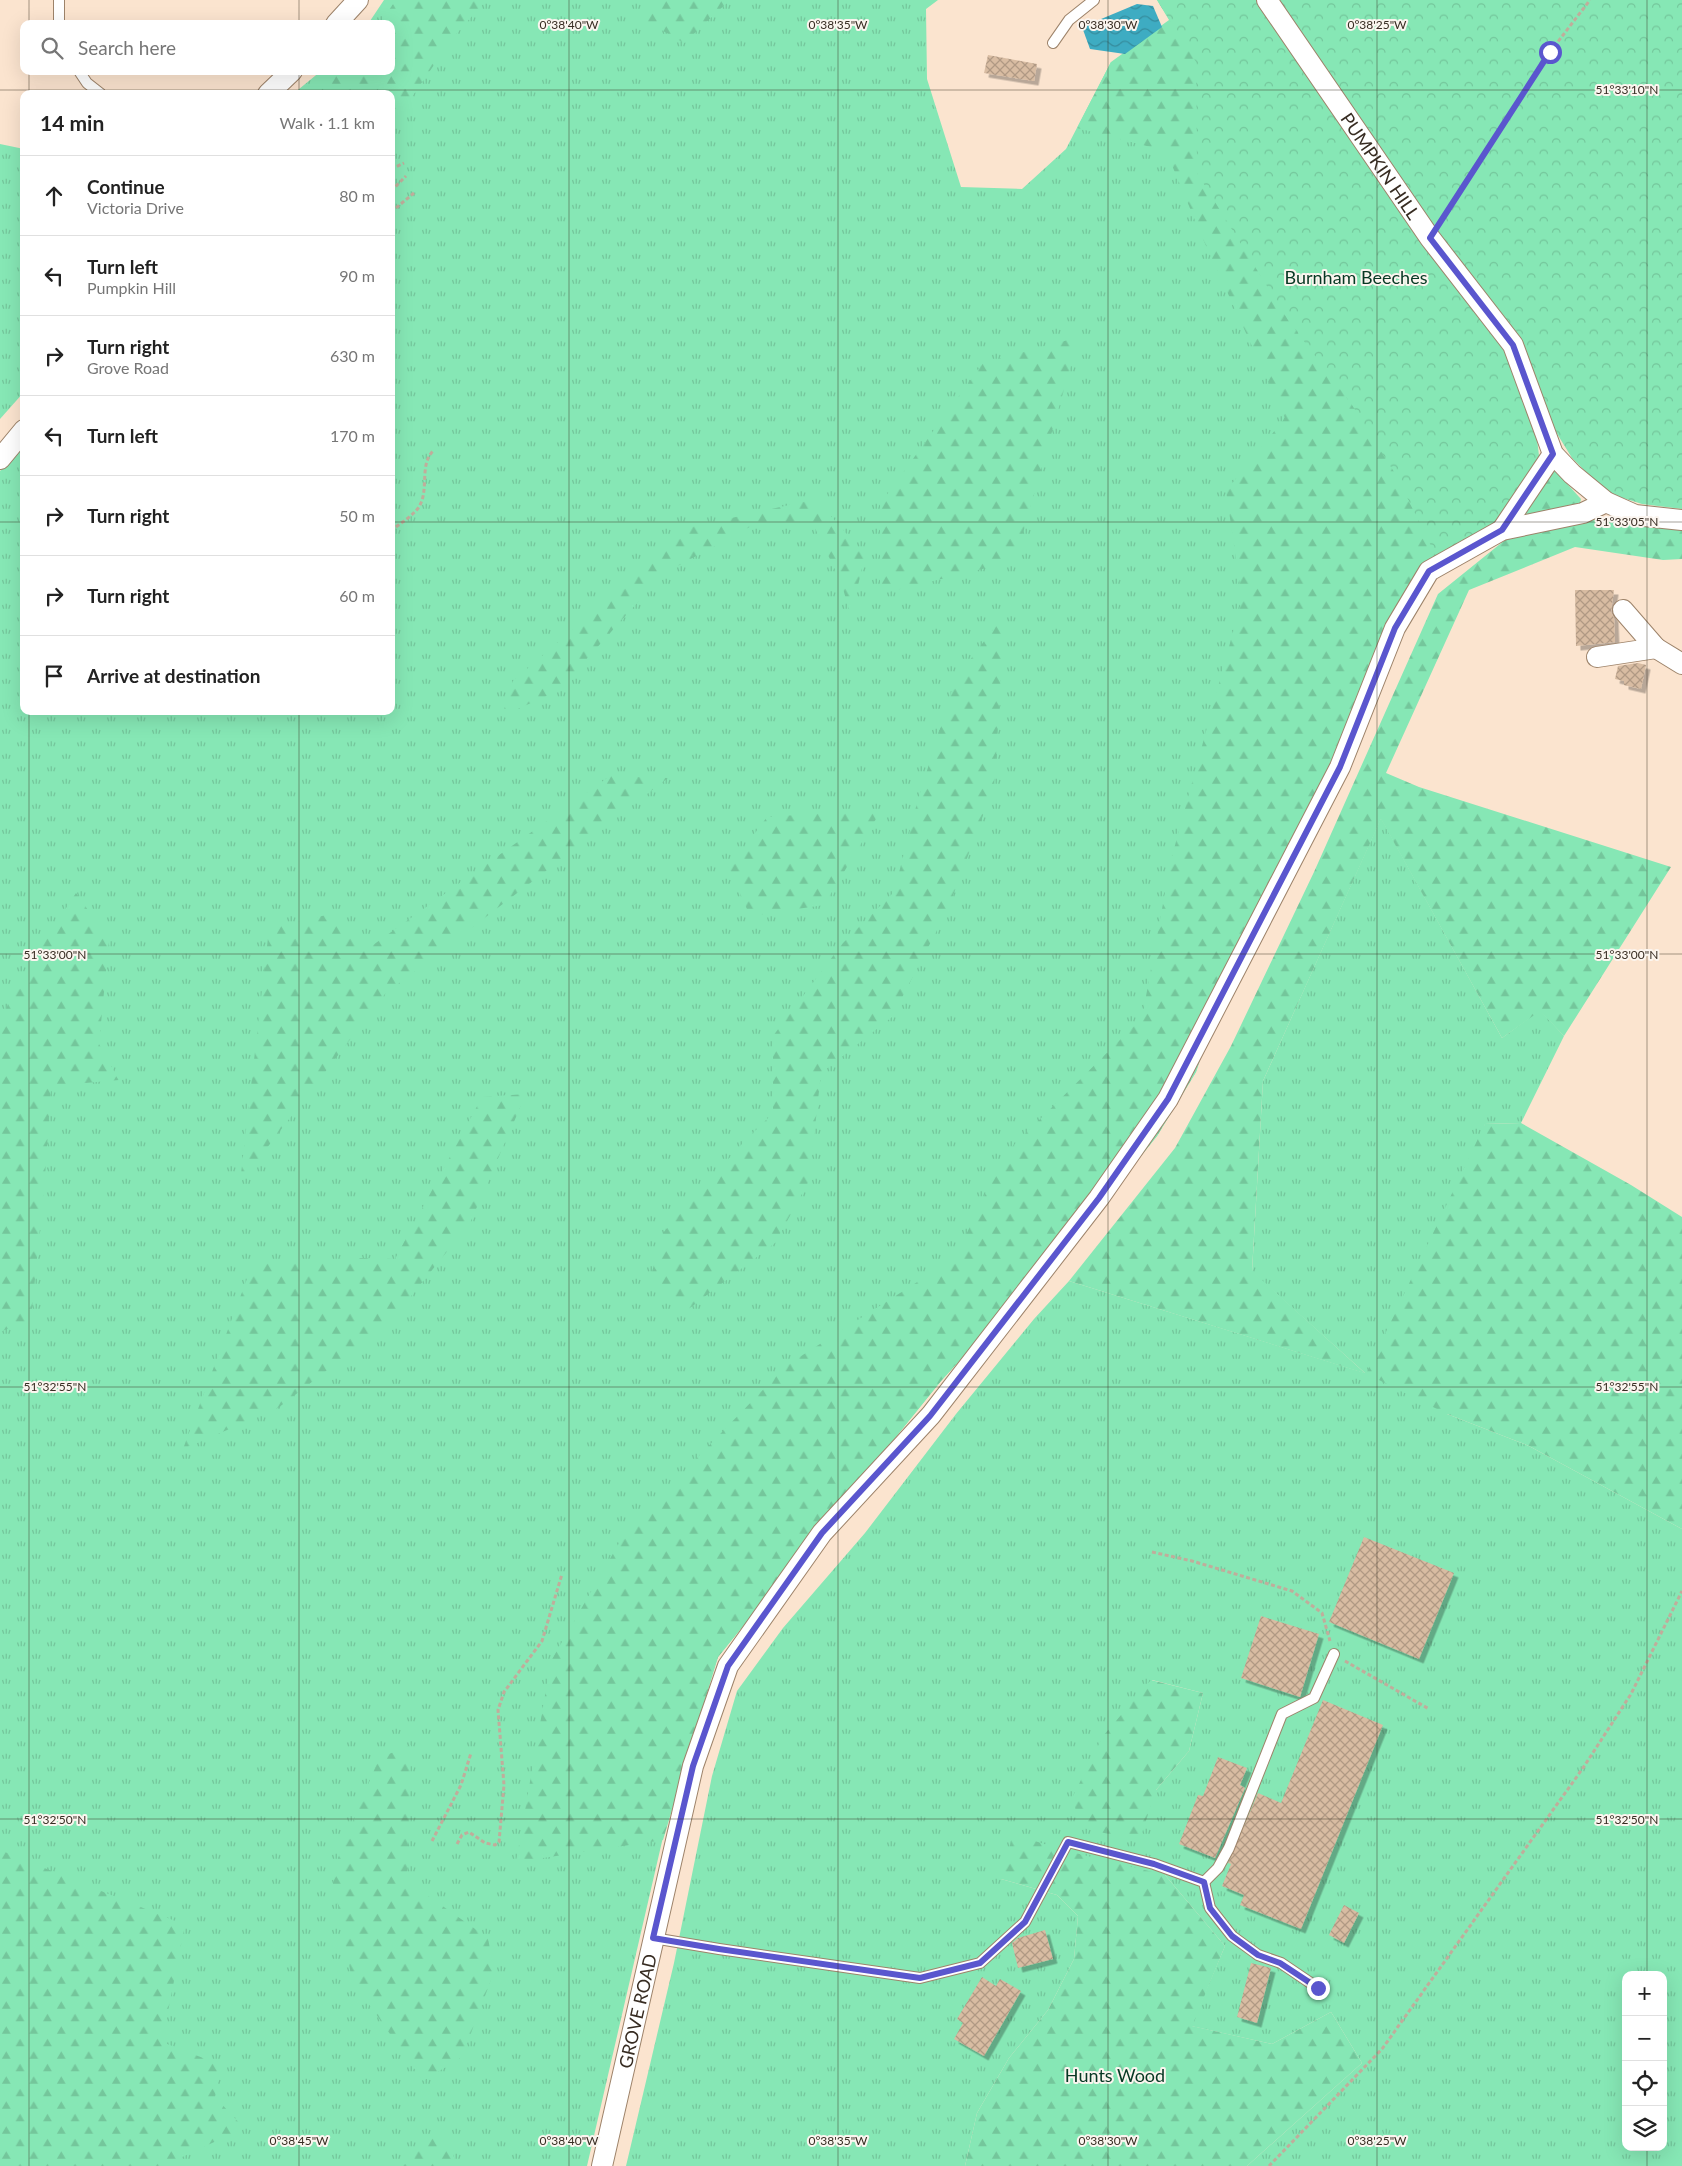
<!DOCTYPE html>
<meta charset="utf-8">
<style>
body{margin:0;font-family:Lato,sans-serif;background:#f6f6f6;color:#222}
.controls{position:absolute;right:15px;bottom:15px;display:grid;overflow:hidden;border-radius:10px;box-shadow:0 5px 20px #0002}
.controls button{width:45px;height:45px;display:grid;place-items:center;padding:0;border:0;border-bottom:1px solid #e0e0e0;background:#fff;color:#222;font:25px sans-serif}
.stop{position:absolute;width:15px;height:15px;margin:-11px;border:4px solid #5a56ce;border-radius:50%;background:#fff}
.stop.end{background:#5a56ce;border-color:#fff;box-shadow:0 1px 5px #0008}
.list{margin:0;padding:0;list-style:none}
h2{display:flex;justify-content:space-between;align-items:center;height:65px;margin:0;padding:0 20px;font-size:21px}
h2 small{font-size:16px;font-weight:400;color:#767676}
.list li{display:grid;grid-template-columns:32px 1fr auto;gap:15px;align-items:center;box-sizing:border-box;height:80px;padding:0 20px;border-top:1px solid #e0e0e0}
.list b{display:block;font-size:19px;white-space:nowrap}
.list p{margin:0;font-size:16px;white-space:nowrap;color:#767676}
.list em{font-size:16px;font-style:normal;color:#767676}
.icon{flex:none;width:28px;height:28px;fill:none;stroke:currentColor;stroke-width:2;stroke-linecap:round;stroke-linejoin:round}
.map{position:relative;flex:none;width:1682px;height:2166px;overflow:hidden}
.search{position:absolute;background:#fff;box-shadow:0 5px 20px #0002;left:20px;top:20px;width:375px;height:55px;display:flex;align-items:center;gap:12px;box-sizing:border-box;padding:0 18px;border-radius:10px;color:#767676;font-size:19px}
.panel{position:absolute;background:#fff;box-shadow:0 5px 20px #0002;left:20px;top:90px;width:375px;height:625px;border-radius:10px}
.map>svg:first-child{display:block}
.grass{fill:url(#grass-tufts);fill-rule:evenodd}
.forest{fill:url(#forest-firs)}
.park{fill:url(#park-crowns)}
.water{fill:url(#water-waves)}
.building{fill:url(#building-cross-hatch);filter:url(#shadow)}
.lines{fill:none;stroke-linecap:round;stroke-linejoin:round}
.lane-casing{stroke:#9d836a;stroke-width:12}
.street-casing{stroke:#9d836a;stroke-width:22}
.path{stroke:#c0ad9b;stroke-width:3;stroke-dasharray:4 2.5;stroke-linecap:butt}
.lane{stroke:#fff;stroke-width:10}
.street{stroke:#fff;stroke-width:20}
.route{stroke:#5a56ce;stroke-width:6}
.ticks{fill:none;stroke:#372c22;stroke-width:1;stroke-opacity:0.45}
.labels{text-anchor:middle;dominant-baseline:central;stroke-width:4;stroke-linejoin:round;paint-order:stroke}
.street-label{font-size:18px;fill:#372c22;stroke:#fbf5ef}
.park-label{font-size:18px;fill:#063823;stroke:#fbf5ef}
.ticks-label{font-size:12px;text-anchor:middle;fill:#372c22;stroke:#fbf5ef;stroke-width:4;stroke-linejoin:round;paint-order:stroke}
</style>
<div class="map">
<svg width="1682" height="2166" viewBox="0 0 1682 2166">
<defs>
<pattern id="grass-tufts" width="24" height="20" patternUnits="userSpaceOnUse" patternTransform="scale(1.25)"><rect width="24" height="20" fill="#86e7b5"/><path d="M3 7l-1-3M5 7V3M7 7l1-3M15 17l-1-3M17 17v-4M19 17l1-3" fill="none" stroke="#74c69b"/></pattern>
<pattern id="forest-firs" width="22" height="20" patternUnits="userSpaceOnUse" patternTransform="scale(1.25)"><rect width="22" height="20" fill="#86e7b5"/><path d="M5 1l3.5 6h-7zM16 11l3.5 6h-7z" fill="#74c69b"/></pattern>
<pattern id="park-crowns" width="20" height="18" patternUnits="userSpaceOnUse" patternTransform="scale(1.25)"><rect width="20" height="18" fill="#86e7b5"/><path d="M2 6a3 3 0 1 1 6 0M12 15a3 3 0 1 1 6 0" fill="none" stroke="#74c69b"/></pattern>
<pattern id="water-waves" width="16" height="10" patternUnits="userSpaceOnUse" patternTransform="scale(1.25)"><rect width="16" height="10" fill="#3eacc2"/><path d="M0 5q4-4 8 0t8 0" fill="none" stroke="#358c9d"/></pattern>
<pattern id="building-cross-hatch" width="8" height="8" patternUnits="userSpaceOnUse" patternTransform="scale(1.25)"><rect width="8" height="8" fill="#d8bca2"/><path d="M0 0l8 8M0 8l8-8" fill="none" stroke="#b09984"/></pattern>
<filter id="shadow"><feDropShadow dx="4.5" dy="4.5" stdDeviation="0" flood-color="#0004"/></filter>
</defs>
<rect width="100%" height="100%" fill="#fbe4cf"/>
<g class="grass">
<polygon points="384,0 938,0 926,9 927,79 961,187 1022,189 1066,149 1111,62 1352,405 1225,984 1196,1072 1157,1136 1116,1187 941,1381 718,1657 676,1781 587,2166 0,2166 0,471 24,447 24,711 391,711 391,94 293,94 321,71 391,71 391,24 368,24"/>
<polygon points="0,144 24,149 24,392 0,419"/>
<path d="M1381 818 1502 1038 1540 1010 1564 1036 1521 1123 1485 1124 1447 1414 1529 1446 1682 1529V2166H1247L1362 2063 1331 2012 1272 2044 1191 2026 1225 1946 1165 1875 1001 1879 1057 1895 1078 1916 1074 1959 1048 2010 1009 2058 977 2113 965 2166H626L674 1963 712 1776 737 1691 783 1628 865 1533 956 1414 1034 1319 1069 1281 1365 1373 1252 1272 1263 1081ZM1152 1680 1203 1693 1189 1751 1156 1790ZM1626 1975H1663V2147H1626Z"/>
</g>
<g class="forest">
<polygon points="396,0 486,0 452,39 391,127 391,94 312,94 337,71 391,71 391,24 379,24"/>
<polygon points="657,0 730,0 684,43 644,20"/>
<polygon points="1157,0 1259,0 1540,464 1410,587 1365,716 1225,984 1196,1072 1157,1136 1116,1187 941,1381 718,1657 663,1840 516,1862 551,1661 626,1531 787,1365 955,1258 1004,1155 1142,1018 1171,860 1242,599 1226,491 1285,418 1202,237 1166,151 1077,128 1111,62 1169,20"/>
<polygon points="1079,337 1015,561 880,594 880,504 983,363"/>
<polygon points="1551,466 1581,499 1579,508 1518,519"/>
<polygon points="816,499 865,555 851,616 841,582 814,526 759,522 663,574 558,691 502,716 513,681 691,527"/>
<polygon points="1597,519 1633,520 1682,527 1682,559 1663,560 1575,547 1469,590 1386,773 1419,787 1671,867 1564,1036 1540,1011 1502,1038 1381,819 1263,1081 1252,1271 1366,1374 1485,1124 1521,1123 1631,1185 1682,1217 1682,1529 1529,1446 1447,1414 1367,1374 1069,1281 1175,1148 1231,1046 1314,872 1438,594 1505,540"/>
<polygon points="1003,616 1000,697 994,786 948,909 892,1017 821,1073 809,1181 775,1243 682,1314 650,1279 663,1233 740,1146 773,1113 773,1036 842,944 894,892 917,803 955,680"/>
<polygon points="610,776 668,778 385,994 240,1183 269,929 326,915 366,950"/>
<polygon points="882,809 824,905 750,916 729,868 767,817"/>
<polygon points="76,893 109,940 99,1044 119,1080 51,1086 45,1177 31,1319 0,1332 0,1031 12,990"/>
<polygon points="526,1094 470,1223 391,1321 278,1408 183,1449 253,1263 358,1258 395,1259 482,1097"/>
<polygon points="1151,1680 1203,1693 1189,1751 1156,1790 1139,1842 1081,1827 1072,1798 1103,1736"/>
<polygon points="411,1745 407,1881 488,1938 494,1972 462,2057 423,2081 352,1980 332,1873 379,1758"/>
<polygon points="1013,1834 1063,1850 1165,1875 1225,1946 1192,2026 1272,2044 1331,2012 1362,2063 1247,2166 965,2166 977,2113 1009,2058 1048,2010 1074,1959 1078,1916 1057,1895 1001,1879"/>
<polygon points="0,1850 185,1925 162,2042 221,2065 215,2097 244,2128 163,2166 0,2166"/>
<polygon points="444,2134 456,2162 456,2166 400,2166 414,2160 417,2141"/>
</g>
<g class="park">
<polygon points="1157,0 1259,0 1510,358 1534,414 1540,464 1501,523 1439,562 1396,475 1352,405 1288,320 1197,173 1196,62"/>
<polygon points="1279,0 1682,0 1682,509 1642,504 1607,493 1572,458 1402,183"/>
</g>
<polygon class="water" points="1137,4 1153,6 1162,27 1125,54 1090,49 1082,27"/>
<g class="building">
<polygon points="988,55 1037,64 1034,81 984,73"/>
<polygon points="1575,590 1614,590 1611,612 1614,618 1615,642 1576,646"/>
<polygon points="1638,663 1646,665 1641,689 1624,685 1624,681 1615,679 1618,666"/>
<polygon points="1364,1537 1454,1573 1419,1659 1329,1622"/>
<polygon points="1261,1616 1319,1634 1300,1697 1241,1678"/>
<polygon points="1323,1700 1383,1725 1301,1929 1240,1905 1244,1895 1222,1886 1231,1864 1228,1863 1258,1793 1281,1803"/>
<polygon points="1218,1757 1247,1768 1240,1785 1245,1788 1215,1858 1179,1844 1198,1795 1203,1796"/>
<polygon points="1344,1905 1359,1913 1344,1943 1329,1935"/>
<polygon points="1045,1930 1053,1959 1018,1968 1012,1943 1018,1938"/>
<polygon points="1251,1963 1271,1968 1257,2023 1237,2017"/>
<polygon points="982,1977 996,1986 1000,1979 1021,1991 984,2056 954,2039 963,2023 957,2019"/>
</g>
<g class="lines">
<defs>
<g id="lane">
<polyline points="59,0 59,24"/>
<polyline points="1053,43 1069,20 1094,0"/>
<polyline points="79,71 87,83 101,94"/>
<polyline points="1204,1882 1218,1868 1229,1848 1282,1714 1314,1698 1334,1654"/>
<polyline points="653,1938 719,1949 920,1978 980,1963 1025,1922 1068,1842 1154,1864 1204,1882 1210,1908 1232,1936 1258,1955 1281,1963 1318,1988"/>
</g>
<g id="street">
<path id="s1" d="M1267 0 1430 238 1513 345 1553 454 1572 474 1606 502 1635 515 1682 520"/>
<polyline points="336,24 358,0"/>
<polyline points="268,94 292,71"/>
<polyline points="0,459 24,430"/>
<polyline points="1502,530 1553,454"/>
<polyline points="1656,648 1682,664"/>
<polyline points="1597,657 1656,648 1623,610"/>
<path id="s2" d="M602 2166 693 1766 728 1666 822 1533 931 1415 1099 1198 1168 1099 1340 767 1395 628 1429 571 1502 530 1583 513 1606 502"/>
</g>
</defs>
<use href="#lane" class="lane-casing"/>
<use href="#street" class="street-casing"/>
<g class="path">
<polyline points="391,169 404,163"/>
<polyline points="391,191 406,176"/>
<polyline points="391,212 414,193"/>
<polyline points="1441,221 1550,52 1590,0"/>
<path d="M391 531C400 523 415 515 420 505 429 488 419 464 434 450"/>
<polyline points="1152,1552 1192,1561 1292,1591 1322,1613 1330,1641"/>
<polyline points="1345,1661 1429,1709"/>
<polyline points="432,1841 461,1785 471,1753"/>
<polyline points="457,1844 462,1835 469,1832 485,1843 495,1845 499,1842 504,1785 498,1710 504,1692 542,1641 562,1574"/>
<polyline points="1269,2166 1382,2049 1583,1768 1631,1694 1682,1591"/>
</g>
<use href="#lane" class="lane"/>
<use href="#street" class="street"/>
</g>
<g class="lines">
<polyline class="route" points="1318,1988 1280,1963 1258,1955 1232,1936 1210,1908 1204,1882 1154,1864 1068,1842 1025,1922 980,1963 920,1978 719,1949 653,1938 693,1766 728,1666 822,1533 930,1416 1099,1198 1168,1099 1340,767 1395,628 1429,571 1502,530 1553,454 1513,345 1430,238 1550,52"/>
</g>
<path class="ticks" d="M29 0V24M299 0V24M569 0V2166M838 0V2166M1108 0V2166M1377 0V2166M1647 0V1975M29 71V94M299 71V94M0 90H1682M0 522H24M391 522H1682M29 711V2166M299 711V2166M0 954H1682M0 1387H1682M0 1819H1682M1647 2147V2166"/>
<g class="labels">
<g class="street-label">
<text stroke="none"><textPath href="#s1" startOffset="201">PUMPKIN HILL</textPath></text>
<text stroke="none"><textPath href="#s2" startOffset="159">GROVE ROAD</textPath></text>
</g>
<g class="park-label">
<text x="1356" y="277">Burnham Beeches</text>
<text x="1115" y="2075">Hunts Wood</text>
</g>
</g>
<g class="ticks-label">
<text x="569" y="29">0°38'40"W</text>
<text x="838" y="29">0°38'35"W</text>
<text x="1108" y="29">0°38'30"W</text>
<text x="1377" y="29">0°38'25"W</text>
<text x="1627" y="94">51°33'10"N</text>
<text x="1627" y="526">51°33'05"N</text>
<text x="55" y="959">51°33'00"N</text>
<text x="1627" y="959">51°33'00"N</text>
<text x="55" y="1391">51°32'55"N</text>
<text x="1627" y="1391">51°32'55"N</text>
<text x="55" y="1824">51°32'50"N</text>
<text x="1627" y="1824">51°32'50"N</text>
<text x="299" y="2145">0°38'45"W</text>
<text x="569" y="2145">0°38'40"W</text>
<text x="838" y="2145">0°38'35"W</text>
<text x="1108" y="2145">0°38'30"W</text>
<text x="1377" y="2145">0°38'25"W</text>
</g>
</svg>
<div class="controls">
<button>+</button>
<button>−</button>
<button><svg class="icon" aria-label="locate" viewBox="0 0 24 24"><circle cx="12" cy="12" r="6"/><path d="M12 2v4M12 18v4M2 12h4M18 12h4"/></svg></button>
<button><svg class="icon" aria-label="layers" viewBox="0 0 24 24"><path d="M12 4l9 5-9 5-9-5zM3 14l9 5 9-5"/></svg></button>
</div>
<div class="stop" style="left:1550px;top:52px"></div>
<div class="stop end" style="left:1318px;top:1988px"></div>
<div class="search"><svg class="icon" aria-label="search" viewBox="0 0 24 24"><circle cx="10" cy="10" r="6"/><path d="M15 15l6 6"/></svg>Search here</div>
<section class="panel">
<h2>14 min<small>Walk · 1.1 km</small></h2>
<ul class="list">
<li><svg class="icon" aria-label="ahead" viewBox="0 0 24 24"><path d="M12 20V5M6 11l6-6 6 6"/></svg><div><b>Continue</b><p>Victoria Drive</p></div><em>80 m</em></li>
<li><svg class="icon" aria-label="left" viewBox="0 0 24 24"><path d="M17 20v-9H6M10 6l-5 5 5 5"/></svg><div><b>Turn left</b><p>Pumpkin Hill</p></div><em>90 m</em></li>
<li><svg class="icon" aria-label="right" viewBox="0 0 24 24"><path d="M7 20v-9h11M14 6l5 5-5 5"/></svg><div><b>Turn right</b><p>Grove Road</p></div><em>630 m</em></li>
<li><svg class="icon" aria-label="left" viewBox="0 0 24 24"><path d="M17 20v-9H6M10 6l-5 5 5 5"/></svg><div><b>Turn left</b></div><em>170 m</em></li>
<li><svg class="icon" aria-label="right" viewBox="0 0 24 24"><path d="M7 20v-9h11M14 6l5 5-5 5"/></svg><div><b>Turn right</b></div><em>50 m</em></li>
<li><svg class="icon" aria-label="right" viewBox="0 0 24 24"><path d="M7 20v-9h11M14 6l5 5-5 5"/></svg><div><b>Turn right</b></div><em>60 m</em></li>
<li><svg class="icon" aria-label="arrive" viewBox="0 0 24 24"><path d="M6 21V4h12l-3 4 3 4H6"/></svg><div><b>Arrive at destination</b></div></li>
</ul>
</section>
</div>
